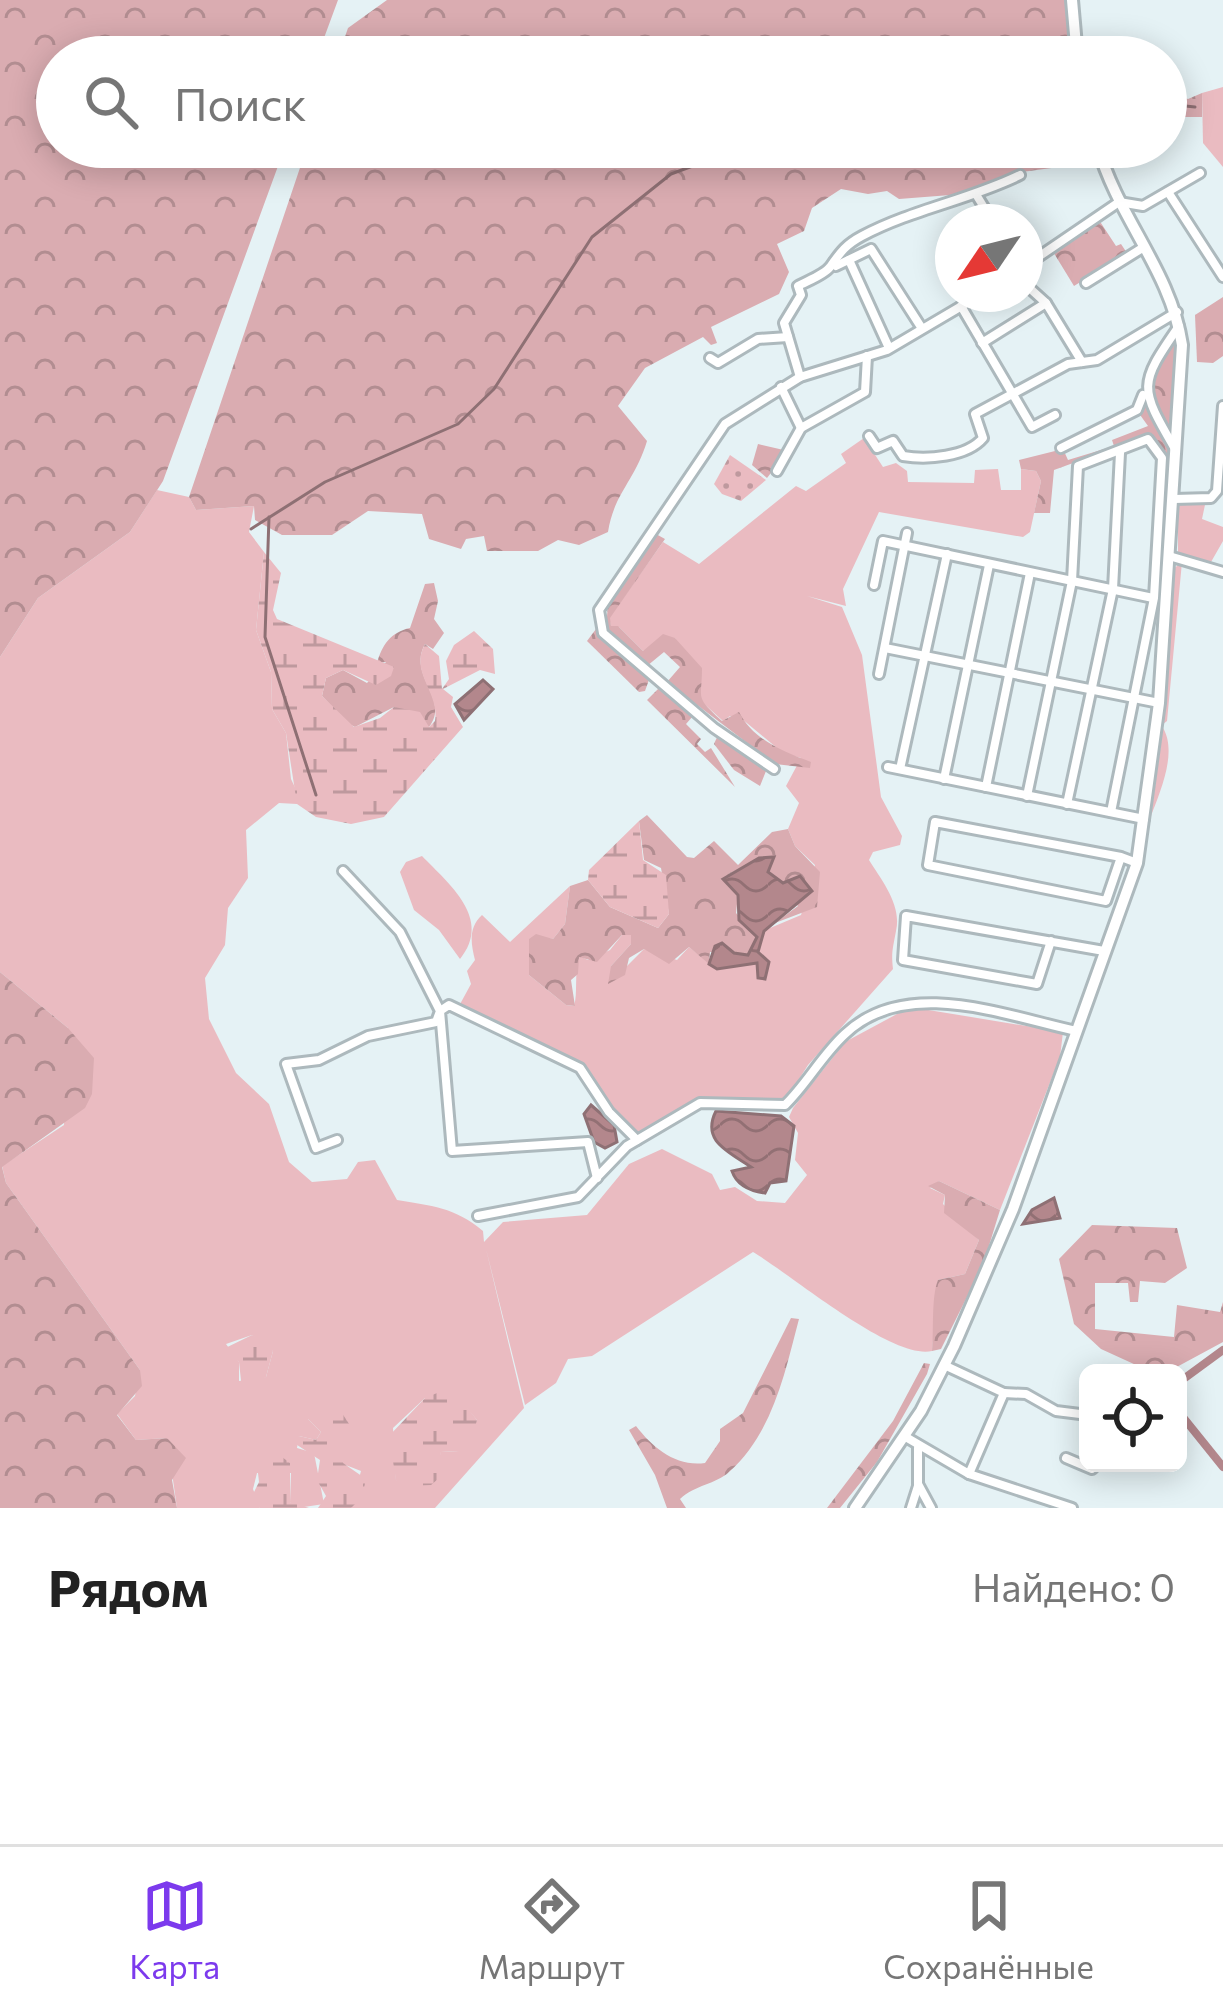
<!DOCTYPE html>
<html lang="ru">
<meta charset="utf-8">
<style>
body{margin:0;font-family:Commissioner,sans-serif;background:#f6f6f6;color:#222}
.controls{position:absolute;right:36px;bottom:36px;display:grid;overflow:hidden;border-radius:18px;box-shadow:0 6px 30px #0003}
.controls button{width:108px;height:108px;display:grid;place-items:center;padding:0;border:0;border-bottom:3px solid #e0e0e0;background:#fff;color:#222;font:60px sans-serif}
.compass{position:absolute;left:935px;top:204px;width:108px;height:108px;border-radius:50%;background:#fff;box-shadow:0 6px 30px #0003;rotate:235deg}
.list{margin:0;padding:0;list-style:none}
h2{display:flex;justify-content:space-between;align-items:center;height:156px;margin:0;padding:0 48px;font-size:51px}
h2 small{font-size:39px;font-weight:400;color:#767676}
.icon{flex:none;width:66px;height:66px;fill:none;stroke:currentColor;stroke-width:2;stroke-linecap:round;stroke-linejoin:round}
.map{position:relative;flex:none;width:1223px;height:1508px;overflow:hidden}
.search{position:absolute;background:#fff;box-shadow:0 6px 30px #0003;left:36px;right:36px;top:36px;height:132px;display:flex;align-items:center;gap:30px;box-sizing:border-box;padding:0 42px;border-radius:66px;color:#767676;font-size:45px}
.sheet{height:336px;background:#fff}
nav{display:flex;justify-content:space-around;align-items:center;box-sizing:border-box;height:168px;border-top:3px solid #e0e0e0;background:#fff;font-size:33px;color:#767676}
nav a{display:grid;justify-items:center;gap:6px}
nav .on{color:#7c3aed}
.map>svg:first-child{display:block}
.green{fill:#eabbc1;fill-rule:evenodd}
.forest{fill:url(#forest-crowns)}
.wetland{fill:url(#wetland-marsh)}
.garden{fill:url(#garden-dots)}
.water{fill:url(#water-waves);stroke:#8e7074;stroke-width:3}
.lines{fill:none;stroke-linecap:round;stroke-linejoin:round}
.stream{stroke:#8e7074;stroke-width:3}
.river{stroke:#b3878c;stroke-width:8}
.minor-casing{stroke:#adb9bd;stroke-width:14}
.major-casing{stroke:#adb9bd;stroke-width:16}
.minor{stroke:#fff;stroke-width:8}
.major{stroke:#fff;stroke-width:10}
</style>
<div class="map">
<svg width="1223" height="1508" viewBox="0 0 1223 1508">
<defs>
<pattern id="forest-crowns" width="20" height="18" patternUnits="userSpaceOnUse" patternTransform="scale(3)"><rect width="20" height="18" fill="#daacb1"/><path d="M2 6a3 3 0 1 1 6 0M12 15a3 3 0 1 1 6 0" fill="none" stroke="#b28d91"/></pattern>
<pattern id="wetland-marsh" width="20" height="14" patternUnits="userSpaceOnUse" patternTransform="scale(3)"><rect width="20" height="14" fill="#eabbc1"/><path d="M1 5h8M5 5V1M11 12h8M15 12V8" fill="none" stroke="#be999e"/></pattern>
<pattern id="garden-dots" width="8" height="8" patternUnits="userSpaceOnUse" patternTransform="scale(3)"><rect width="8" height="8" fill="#eabbc1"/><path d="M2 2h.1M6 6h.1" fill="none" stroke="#be999e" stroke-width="1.8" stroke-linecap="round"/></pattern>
<pattern id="water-waves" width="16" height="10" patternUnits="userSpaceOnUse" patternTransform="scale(3)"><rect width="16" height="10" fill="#b3878c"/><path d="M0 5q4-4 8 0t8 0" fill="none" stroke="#927074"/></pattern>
</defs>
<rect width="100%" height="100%" fill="#e5f2f5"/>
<g class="green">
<polygon points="1223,87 1223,167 1203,143 1202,93"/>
<path d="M864 438 883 467 896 463 907 471 908 482 974 483 975 470 998 469 1001 490H1021V469L1036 471 1041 481 1030 532 1023 537 879 512 843 589 846 606 807 596 842 607 862 655 881 797 902 836 900 845 873 852 869 860C882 881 902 905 896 931 893 948 891 952 893 969L808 1065 785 1101 700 1100 640 1135 616 1116 587 1070 459 1006 471 984 467 971 475 960C471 944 468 928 482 915L510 942 570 886 565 924 553 939 544 938 529 975 566 1005 574 1006C578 993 574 977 579 956L588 960 610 950 622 935H631V944L611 966 626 967 644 949 677 960 689 947 717 969 757 963 765 978 758 952 763 931 801 915 815 865 795 846 788 829 799 803 786 786 801 758 783 753 742 719 730 716 723 721 701 701 675 638 643 651 619 627 611 626 609 618 663 542 699 564 796 486 806 491 846 463 841 454Z"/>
<path d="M157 490 189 497 196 510 254 506 249 532 264 552 256 630 271 672 272 709 286 733 291 779 299 796 297 804 279 803 246 830 248 878 228 908 225 945 205 978 209 1019 236 1073 269 1104 289 1162 312 1182 347 1179 358 1162 375 1160 397 1200C431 1206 455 1207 483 1231L484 1242 503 1222 587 1215 629 1164 662 1149 712 1174 720 1190 735 1187 757 1201 785 1203 807 1175 795 1160 798 1133 789 1117 793 1108 845 1042 910 1007 1063 1032 1060 1057 1000 1210 939 1181 930 1188 945 1195 943 1204 979 1240 965 1274 938 1280 932 1351C892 1360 793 1276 753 1252L592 1356 568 1359 556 1383 525 1405 486 1249 524 1408 435 1508H351L361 1471 343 1464 329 1407 308 1419 321 1432 316 1440 299 1436 297 1448 314 1453 324 1504 297 1508 290 1502 291 1473H257L253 1489 260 1508H177L167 1438 136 1440 117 1414 135 1396 140 1370 6 1183 2 1166 64 1125 68 1028 0 972V657L38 598 130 532ZM252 1335 273 1351 266 1377 239 1381V1362L226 1344ZM425 1398 465 1406 477 1420 459 1451 441 1452 430 1485 396 1480 393 1428Z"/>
<polygon points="1206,500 1202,519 1223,527 1223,541 1211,562 1178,554 1178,502"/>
<polygon points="1182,562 1167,721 1162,725 1172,570"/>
<path d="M1163 728C1178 753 1159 794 1151 816Z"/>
<path d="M422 856C449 884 493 919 460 959L439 930 414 910 400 872 406 862Z"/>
</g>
<g class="forest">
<polygon points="0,0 338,0 317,57 57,57 57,147 285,147 163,481 130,532 38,598 0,657"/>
<polygon points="387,0 1068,0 1073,57 338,57 348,28"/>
<polygon points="1166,91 1188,99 1202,93 1202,117 1166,117"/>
<path d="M307 147H1086L1089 163 1014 173 976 193 899 199 887 191 868 194 841 189 812 208 804 231 777 244 789 272 779 294 711 327 717 343 711 345 703 337 645 368 618 406 647 441C635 481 614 493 608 532L579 545 558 540 538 551H487L484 536 466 539 461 549 429 539 422 514 368 511 332 535H282L255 520 254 506 196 510 189 497Z"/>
<polygon points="1099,220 1116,246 1121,244 1127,253 1074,286 1052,250"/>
<polygon points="1223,297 1223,356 1213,363 1197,362 1195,315"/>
<path d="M1171 342 1178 345 1173 433C1138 406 1153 373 1171 342Z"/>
<polygon points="1144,401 1173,452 1173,470 1165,469 1147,436 1054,470 1050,513 1034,513 1041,481 1036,471 1021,469 1019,460 1063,449 1068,460 1114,446 1112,440 1148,426 1138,412"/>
<polygon points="758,444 788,451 767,478 752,465"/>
<path d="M656 534 665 539 610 618 611 626H618L643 651 663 634 675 638 702 668C702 701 694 695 722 721L739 712C753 740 784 752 811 762L810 768 775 764 667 682 680 667 664 652 647 666 606 630 608 603Z"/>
<path d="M434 583 438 601 434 619 444 633 433 649 425 644C407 676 451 699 429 727L394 707 355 727C343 722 332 706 322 696L326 678 343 670 367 683 386 662 377 663C382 645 391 632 410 628L425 584Z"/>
<polygon points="596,629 650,677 645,691 639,692 587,641"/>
<polygon points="662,685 705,723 693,716 686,724 701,739 697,744 705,752 711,748 735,787 647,700"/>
<polygon points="718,735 766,771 760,786 734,770 714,744"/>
<polygon points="647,815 687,857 694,858 714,841 738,865 772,832 788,829 795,846 820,872 817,907 775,923 798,906 768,872 773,857 759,858 729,874 727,885 738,895 736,913 757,937 749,956 710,952 709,964 689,947 669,964 644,949 629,958 625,975 608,984 611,966 631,944 631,935 622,935 597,962 579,957 578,974 571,980 575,1006 566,1005 529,975 529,939 536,934 553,939 565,924 570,886 588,880 610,907 658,928 669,914 661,868 644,860 639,821"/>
<polygon points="0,972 68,1028 94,1058 92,1094 85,1108 2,1167 6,1183 140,1370 142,1386 117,1415 136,1440 167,1438 186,1458 172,1480 177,1508 0,1508"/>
<path d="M939 1181 1000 1210 983 1265 941 1349 932 1351C934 1331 931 1297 938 1280L965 1274 979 1240 944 1213 945 1195 928 1186Z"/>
<polygon points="1092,1225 1177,1228 1187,1268 1165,1283 1140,1281 1138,1302 1130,1302 1128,1283 1095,1283 1095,1329 1174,1337 1177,1305 1220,1312 1223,1302 1223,1342 1173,1369 1136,1365 1101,1349 1074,1324 1059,1259"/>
<path d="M791 1318 799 1319C785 1372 773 1433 729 1472 716 1484 695 1485 680 1499L686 1508H667L655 1475 629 1430 636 1426C653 1448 676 1467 705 1463L720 1441V1429L743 1413Z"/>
<polygon points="924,1363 930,1364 927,1374 877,1462 840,1508 827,1508 893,1421"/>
</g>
<g class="wetland">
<path d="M264 552 281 573 273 610 277 619 394 667 391 676 376 685 343 670 326 678 322 696 354 727 380 718 394 707 420 712 429 727 435 721C440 692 409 673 425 644L439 656 442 689 449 679 446 661 454 645 474 631 493 649 495 674 480 670 443 689 453 697 451 707 463 727 384 817 351 824 316 817 297 804 286 733 272 709 271 672 256 630Z"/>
<polygon points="639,821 643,860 666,875 669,914 658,928 610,907 588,880 589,870"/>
<polygon points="252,1335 269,1342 273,1351 266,1377 242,1390 239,1362 232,1356 219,1368 211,1364 211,1355"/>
<polygon points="442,1391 459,1397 477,1420 472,1438 460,1451 441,1452 438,1479 431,1485 403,1486 396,1480 389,1436 425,1398"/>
<polygon points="312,1405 338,1407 353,1430 342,1445 343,1463 366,1479 362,1497 351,1508 318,1508 326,1496 317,1480 320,1460 291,1441 299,1436 316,1440 321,1432 302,1413"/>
<polygon points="282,1457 290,1463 290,1502 309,1508 260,1508 251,1498 259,1482 257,1464 263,1458"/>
</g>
<polygon class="garden" points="730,455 766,480 741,501 722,494 714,484"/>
<g class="water">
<polygon points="483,680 493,689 464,720 455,704"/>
<polygon points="774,857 768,872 783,883 800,876 812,891 764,931 758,952 769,962 765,979 758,978 757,963 717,969 709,964 715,946 722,943 734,953 748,955 757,937 739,920 738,895 723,879 759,858"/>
<polygon points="591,1105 614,1125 617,1142 605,1148 594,1142 584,1114"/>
<path d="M716 1111 781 1116 794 1126 786 1181 770 1183 765 1193C750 1191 737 1186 732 1171L751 1167C728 1151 701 1141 716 1111Z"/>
<polygon points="1054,1198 1060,1218 1023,1224 1032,1210"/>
</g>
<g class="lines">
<g class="stream">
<polyline points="1166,104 1195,107"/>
<polyline points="269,517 265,637 316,795"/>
<polyline points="251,529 325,482 458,424 494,389 592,237 671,174 744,147"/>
</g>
<g class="river">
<polyline points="1178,1383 1223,1350"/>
<polyline points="1178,1411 1223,1467"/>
</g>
<defs>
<g id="minor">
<polyline points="1168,192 1223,277"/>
<polyline points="977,196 993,222"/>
<polyline points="849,260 889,348"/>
<polyline points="834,262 836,266 871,249 921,327"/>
<polyline points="1025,266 1119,202 1143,206 1200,173"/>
<polyline points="1086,283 1144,247"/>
<polyline points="1025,284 1046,303 1082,362"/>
<polyline points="961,306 1032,427 1055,415"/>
<polyline points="982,343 1046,303"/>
<polyline points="710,358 718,363 758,339 788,337"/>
<path d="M800 377 784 323 801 295 798 286C807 281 824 275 830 267 840 253 845 245 862 236 913 209 969 200 1020 175"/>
<polyline points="781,387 801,428"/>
<path d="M869 436 877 448 893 441 903 456C927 460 967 457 983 438L975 414 1068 364 1097 360 1177 312"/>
<polyline points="1061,448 1137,410 1143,395"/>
<path d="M1175 449C1139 387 1138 385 1179 326"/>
<polyline points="777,471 801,428 865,392 867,356"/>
<polyline points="1174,499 1211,498 1217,491 1223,406"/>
<polyline points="1169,556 1223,572"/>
<polyline points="874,585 883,541 1153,598"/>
<polyline points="885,648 1159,703"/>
<polyline points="879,674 907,533"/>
<polyline points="888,767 1144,819"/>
<polyline points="774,769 714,728 603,633 599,610 725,424 800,377 887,350 982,294"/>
<polyline points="900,769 947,554"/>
<polyline points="944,779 989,565"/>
<polyline points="986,787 1030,573"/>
<polyline points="1027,796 1072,581 1078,466 1148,439 1162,458 1154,598 1111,812"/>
<polyline points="1067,804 1113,589 1120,453"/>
<polyline points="1121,857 1106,901 928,865 935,822 1121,857 1137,863"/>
<polyline points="1051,941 1037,984 903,960 906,916 1104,951"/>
<polyline points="337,1140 316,1148 286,1064 319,1060 368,1036 436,1022 440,1011 400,932 343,871"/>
<polyline points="597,1178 588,1142 452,1151 440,1011 449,1005 580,1068 609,1112 637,1140"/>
<path d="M478 1216 578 1197 627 1146 700 1103 785 1105C806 1085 822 1055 845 1034 906 976 1003 1015 1076 1031"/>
<polyline points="944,1365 1004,1393 969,1474"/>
<polyline points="1004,1393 1026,1394 1056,1411 1088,1415"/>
<polyline points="904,1436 969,1474 1072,1508"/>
<polyline points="918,1448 918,1484 931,1508"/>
<polyline points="1066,1458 1092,1469 1098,1463"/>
<polyline points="911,1508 918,1486"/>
</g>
<g id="major">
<polyline points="1072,0 1077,57"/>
<path d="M855 1508 921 1411 954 1346 1013 1209 1137 863 1159 703 1182 345C1171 271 1118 218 1098 147"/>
</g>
</defs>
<use href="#minor" class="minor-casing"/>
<use href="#major" class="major-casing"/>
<use href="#minor" class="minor"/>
<use href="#major" class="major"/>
</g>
</svg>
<div class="controls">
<button><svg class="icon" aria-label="locate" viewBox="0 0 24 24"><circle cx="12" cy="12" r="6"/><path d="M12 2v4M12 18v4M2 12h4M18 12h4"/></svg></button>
</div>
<svg class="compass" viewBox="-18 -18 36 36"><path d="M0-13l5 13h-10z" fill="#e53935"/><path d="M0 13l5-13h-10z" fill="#767676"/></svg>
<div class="search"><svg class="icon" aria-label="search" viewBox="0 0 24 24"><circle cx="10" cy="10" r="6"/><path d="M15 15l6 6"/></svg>Поиск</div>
</div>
<section class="sheet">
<h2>Рядом<small>Найдено: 0</small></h2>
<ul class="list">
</ul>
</section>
<nav>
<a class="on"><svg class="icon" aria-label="map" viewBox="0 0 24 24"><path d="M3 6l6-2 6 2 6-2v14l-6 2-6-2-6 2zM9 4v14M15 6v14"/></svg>Карта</a>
<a><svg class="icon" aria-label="directions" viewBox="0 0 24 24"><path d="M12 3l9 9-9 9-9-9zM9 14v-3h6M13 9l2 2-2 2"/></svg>Маршрут</a>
<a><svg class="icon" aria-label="saved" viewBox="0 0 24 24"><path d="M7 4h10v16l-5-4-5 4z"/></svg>Сохранённые</a>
</nav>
